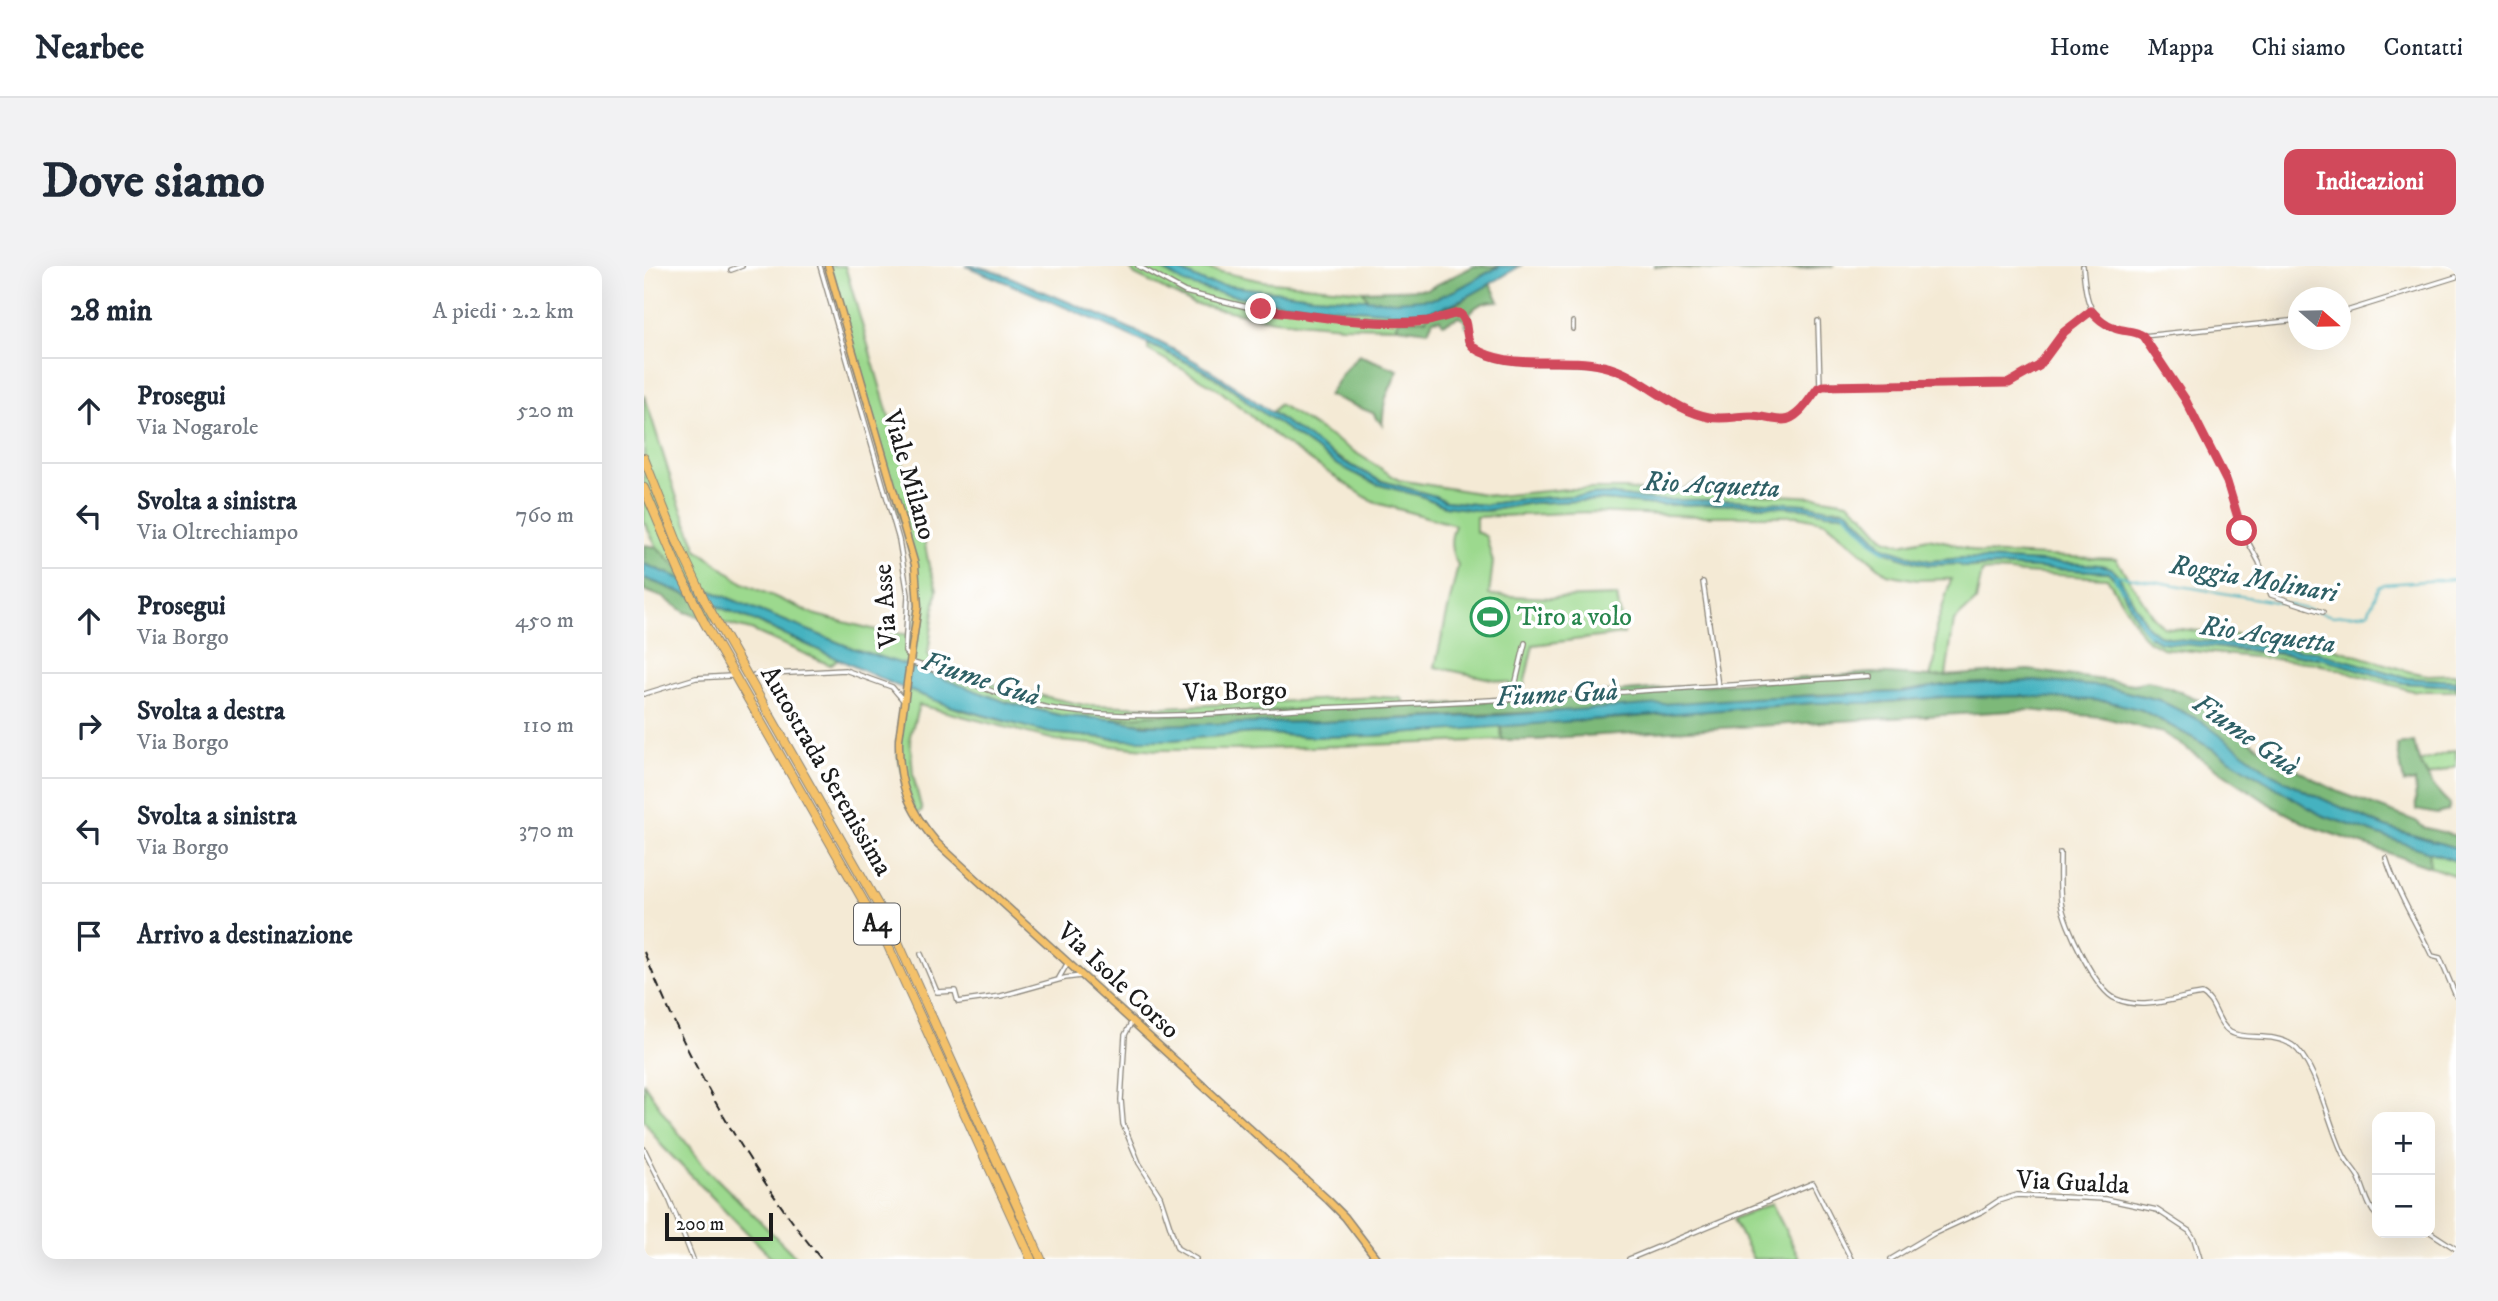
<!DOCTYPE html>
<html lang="it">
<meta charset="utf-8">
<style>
body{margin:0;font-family:"IM FELL DW Pica",serif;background:#f2f2f3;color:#1f2937}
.controls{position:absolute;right:21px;bottom:21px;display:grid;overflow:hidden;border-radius:14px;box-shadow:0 7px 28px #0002}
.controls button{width:63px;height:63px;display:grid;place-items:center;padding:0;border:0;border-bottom:2px solid #e0e1e3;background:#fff;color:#1f2937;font:35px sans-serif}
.compass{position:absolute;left:1644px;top:21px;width:63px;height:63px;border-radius:50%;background:#fff;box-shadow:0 7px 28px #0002;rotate:110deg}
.scale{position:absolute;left:21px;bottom:18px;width:108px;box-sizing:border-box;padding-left:7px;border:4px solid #1c1c1c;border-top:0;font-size:19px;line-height:24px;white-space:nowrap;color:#1c1c1c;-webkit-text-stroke:5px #fff;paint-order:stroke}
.stop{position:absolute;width:21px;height:21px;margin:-16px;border:5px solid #d1495b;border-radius:50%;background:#fff}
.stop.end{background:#d1495b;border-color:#fff;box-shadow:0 2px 7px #0008}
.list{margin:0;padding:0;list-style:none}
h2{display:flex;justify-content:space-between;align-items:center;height:91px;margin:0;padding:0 28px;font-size:30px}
h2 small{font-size:23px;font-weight:400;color:#747a83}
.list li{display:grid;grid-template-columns:46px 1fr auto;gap:21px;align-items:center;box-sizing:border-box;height:105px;padding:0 28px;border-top:2px solid #e0e1e3}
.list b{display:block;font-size:26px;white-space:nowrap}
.list p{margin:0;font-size:23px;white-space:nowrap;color:#747a83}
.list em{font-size:23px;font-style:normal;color:#747a83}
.icon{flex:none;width:38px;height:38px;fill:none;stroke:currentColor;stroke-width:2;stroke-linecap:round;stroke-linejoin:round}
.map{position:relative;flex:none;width:1812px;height:993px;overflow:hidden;border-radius:14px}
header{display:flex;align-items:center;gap:42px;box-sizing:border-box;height:98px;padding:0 35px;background:#fff;border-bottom:2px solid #e0e1e3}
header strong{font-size:33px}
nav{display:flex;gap:38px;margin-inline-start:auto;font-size:24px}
.intro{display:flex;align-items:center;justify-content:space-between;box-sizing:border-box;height:168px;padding:0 42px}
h1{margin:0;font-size:49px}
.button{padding:18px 32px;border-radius:14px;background:#d1495b;color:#fff;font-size:24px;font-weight:700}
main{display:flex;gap:42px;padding:0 42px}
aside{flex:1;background:#fff;border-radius:14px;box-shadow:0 7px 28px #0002}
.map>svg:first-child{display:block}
.green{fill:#9cd98e;stroke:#5c7a55;stroke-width:2}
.forest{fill:#7db979;stroke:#4c6a4a;stroke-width:2}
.water{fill:#44b2c0;stroke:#30676e;stroke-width:2}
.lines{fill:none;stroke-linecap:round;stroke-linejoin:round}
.stream{stroke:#44b2c0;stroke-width:2}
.street-casing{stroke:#888378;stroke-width:6}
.primary-casing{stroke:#888378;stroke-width:9}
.highway-casing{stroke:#888378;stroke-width:10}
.street{stroke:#fff;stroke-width:3.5}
.primary{stroke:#f4c16a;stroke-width:6}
.highway{stroke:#f4c16a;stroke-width:8}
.rail{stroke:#1c1c1c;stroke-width:2;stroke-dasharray:10 5;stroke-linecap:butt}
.route{stroke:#d1495b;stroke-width:9}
.labels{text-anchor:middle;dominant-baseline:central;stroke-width:7;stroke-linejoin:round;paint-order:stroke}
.shield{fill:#fff;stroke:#606060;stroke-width:2}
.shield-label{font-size:24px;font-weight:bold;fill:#1c1c1c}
.street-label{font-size:26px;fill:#1c1c1c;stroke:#fff}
.leisure-label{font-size:26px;fill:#27864d;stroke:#fff;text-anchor:start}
.water-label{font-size:28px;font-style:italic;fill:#2e6066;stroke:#fff}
</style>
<header>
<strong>Nearbee</strong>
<nav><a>Home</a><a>Mappa</a><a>Chi siamo</a><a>Contatti</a></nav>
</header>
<div class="intro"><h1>Dove siamo</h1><a class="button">Indicazioni</a></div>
<main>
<aside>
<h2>28 min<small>A piedi · 2.2 km</small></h2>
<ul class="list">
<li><svg class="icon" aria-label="ahead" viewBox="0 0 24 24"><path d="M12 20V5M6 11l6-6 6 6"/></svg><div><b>Prosegui</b><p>Via Nogarole</p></div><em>520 m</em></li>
<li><svg class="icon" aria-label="left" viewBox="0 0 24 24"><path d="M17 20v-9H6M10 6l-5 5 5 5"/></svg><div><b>Svolta a sinistra</b><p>Via Oltrechiampo</p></div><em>760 m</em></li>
<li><svg class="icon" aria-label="ahead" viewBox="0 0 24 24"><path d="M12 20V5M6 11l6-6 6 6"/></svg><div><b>Prosegui</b><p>Via Borgo</p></div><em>450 m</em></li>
<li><svg class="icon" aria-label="right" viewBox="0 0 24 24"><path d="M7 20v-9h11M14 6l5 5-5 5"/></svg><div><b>Svolta a destra</b><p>Via Borgo</p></div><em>110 m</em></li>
<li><svg class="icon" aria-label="left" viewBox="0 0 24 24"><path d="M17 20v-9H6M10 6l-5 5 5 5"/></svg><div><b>Svolta a sinistra</b><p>Via Borgo</p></div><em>370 m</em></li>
<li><svg class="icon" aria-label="arrive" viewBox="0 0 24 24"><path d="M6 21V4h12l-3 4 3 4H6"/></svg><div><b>Arrivo a destinazione</b></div></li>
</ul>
</aside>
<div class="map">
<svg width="1812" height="993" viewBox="0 0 1812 993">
<rect width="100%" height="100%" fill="#fff"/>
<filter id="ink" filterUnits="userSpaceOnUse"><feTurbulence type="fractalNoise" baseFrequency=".0143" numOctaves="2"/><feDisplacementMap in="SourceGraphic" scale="14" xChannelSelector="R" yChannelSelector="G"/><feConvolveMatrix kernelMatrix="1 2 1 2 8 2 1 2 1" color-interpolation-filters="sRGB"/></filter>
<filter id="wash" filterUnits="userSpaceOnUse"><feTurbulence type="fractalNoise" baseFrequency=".00686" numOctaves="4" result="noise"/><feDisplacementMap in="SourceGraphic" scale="28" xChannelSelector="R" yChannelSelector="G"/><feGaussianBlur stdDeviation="1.57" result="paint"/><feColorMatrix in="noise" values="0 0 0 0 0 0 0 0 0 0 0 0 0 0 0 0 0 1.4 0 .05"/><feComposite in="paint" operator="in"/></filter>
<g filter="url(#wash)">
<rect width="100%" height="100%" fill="#f4ead5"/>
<g class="green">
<polygon points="184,0 201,0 279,268 285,300 293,323 284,388 286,392 358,421 440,439 521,441 736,431 756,432 759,434 759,440 466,453 419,450 362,436 208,382 48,317 13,281 0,256 0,128 32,229 53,283 99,317 172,349 240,366 270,369 274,339 271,303"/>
<polygon points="484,0 513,0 541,17 567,25 626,36 772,48 785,46 783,53 754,54 753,61 698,60 630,54 550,38 491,9"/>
<polygon points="526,0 550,0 618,15 719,25 724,34 668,30 562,17"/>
<path d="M504 78C536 93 580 112 605 137L694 199 732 218 777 230 801 240 844 245 888 237 959 234 1012 239 1087 238 1160 242 1183 247 1203 248 1231 279 1243 286 1271 296 1286 299 1314 298 1330 302 1355 300 1464 306 1473 316 1506 371 1588 384 1677 392 1759 417 1812 420V425H1769L1672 397 1518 382 1505 375 1498 368 1463 312 1349 305 1338 306 1332 335 1310 355 1302 410 1286 411 1291 394 1292 362 1307 313 1273 314 1243 308 1182 256 1154 250H1053L943 246 832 251V266L842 270 849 296 845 329 908 332 973 330 980 368 889 379 877 433 863 434 866 417 791 401 814 299C806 285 805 275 811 259L729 236 639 176 574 123 504 84Z"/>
<polygon points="635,138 755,214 852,230 923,223 981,223 1017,228 1033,226 1053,216 1060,222 1080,226 1173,231 1204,236 1220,249 1241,273 1257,278 1284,272 1304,276 1336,287 1472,293 1508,349 1519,361 1675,378 1767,406 1784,409 1812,408 1812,415 1764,412 1670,385 1541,374 1514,369 1503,360 1474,309 1467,302 1456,299 1319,292 1287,295 1272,292 1240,281 1207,246 1197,242 1184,243 1160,238 1087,234 1009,234 964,228 877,233 840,239 801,235 791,230 732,213 678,182 628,146"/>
<polygon points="56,334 109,354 194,393 186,399 107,364 67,354"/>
<polygon points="262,423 317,444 405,467 484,474 528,474 610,467 668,471 730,470 857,459 858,474 589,484 513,484 415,475 275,439 266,470 269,509 278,545 271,548 254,490"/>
<polygon points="1812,484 1812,500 1784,510 1775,496"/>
<polygon points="1784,585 1812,595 1812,610 1786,601"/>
<polygon points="0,817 21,849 61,901 154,993 129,993 18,880 0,854"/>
<polygon points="1128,937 1128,938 1156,993 1109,993 1089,953"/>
</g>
<g class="forest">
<path d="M830 0H856C835 11 814 27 791 32 770 37 746 35 724 34L719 25 784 23Z"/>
<polygon points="1010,0 1190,0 1106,6"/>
<path d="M846 17 855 35C843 35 834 37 826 47L827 59 822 60 821 55 815 51 799 58 796 53 789 54 784 65 753 61 754 54 782 53 785 46 812 38Z"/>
<polygon points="715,89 754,104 741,134 738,159 729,147 684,129 700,105"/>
<polygon points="0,279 13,281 48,317 0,298"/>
<polygon points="0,312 56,334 67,354 41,346 18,331 0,324"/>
<polygon points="1384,404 1490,418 1503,415 1517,418 1556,434 1587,454 1602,473 1677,517 1695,526 1772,555 1779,561 1812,570 1812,582 1741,561 1663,526 1628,508 1556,455 1515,434 1462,421 1390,415 1300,419 1258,426 1168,429 982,442 678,456 517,459 478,456 466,453 506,449 787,439 1229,407 1286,411"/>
<path d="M1377 430 1462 435 1498 444 1569 483 1677 549 1784 585 1786 601 1668 561 1630 541 1519 467 1458 451 1384 444 905 472C897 476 870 473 858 474L857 459 980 452 1108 440 1170 437H1231L1299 431Z"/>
<path d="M1770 476C1774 500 1789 522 1806 538L1804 545 1793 548 1772 544 1771 515 1760 517 1753 479Z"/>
</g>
<g class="water">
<path d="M322 0C348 0 374 15 398 25 470 55 547 85 608 133L696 194 737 215 791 230 801 235 840 239 877 233 964 228 1009 234H1087L1160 238 1184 243 1204 244 1240 281 1272 292 1287 295 1319 292 1456 299 1467 302 1474 309 1503 360 1514 369 1541 374 1670 385 1764 412 1812 415V420L1759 417 1683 394 1663 390 1516 376C1488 364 1486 324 1464 306L1355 300 1319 301 1314 298 1286 299 1271 296 1238 284 1203 248 1183 247 1160 242 1087 238 1012 239 959 234 888 237 839 245 801 240 777 230 732 218 694 199 605 137C580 111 536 93 504 78 444 50 383 25 322 0Z"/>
<path d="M513 0H526L562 17 668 30 752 35 792 32 812 24 856 0H876C842 20 811 42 772 48L618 35 567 25 540 17Z"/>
<polygon points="0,298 208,382 265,400 362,436 419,450 466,453 501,459 678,456 860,449 1106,432 1258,426 1300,419 1390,415 1462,421 1515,434 1557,455 1628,508 1663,526 1741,561 1812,582 1812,595 1677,549 1569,483 1498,444 1462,435 1377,430 1299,431 1231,437 1170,437 730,470 668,471 610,467 528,474 484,474 405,467 306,440 251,419 109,354 0,312"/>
</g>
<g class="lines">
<g class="stream">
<polyline points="1201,247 1231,279 1242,286"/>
<polyline points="1472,309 1638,337 1689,350 1724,347 1735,321 1740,318 1812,313"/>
<polyline points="1470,312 1478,325"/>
<polyline points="1496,357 1505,369"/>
</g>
</g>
</g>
<g filter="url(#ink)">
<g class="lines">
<defs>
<g id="street">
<polyline points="176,0 255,274 264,329 261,386 267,392"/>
<path d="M494 0 541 26 603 41 681 51 745 55H782L815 47 821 54 824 76C852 108 920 91 959 100 999 108 1025 143 1064 151 1078 154 1093 149 1107 150 1118 150 1129 154 1139 154 1154 154 1166 132 1174 122L1179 120 1365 117 1395 100 1420 66 1447 45"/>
<path d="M1439 0C1441 27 1443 54 1473 63 1482 66 1491 64 1499 70L1541 133 1583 216 1598 265 1615 296 1627 329 1679 346"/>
<polyline points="87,4 98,0"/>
<polyline points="1696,47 1812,11"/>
<polyline points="1174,55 1176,121"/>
<polyline points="929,63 929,56"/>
<polyline points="1499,70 1654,54"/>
<polyline points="1059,316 1074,420"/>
<path d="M266 396C317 411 365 436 417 444 499 456 593 445 676 442 859 435 1042 422 1225 410"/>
<polyline points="110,409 201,404 248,421 259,434"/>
<polyline points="0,428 52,412 87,410"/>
<polyline points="865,434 870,424 881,377"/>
<path d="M1416 587C1416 603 1415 620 1417 636 1420 658 1452 725 1472 733 1500 745 1530 732 1558 728 1572 735 1572 757 1586 766 1601 775 1629 766 1648 779 1672 795 1686 863 1700 890 1704 898 1711 904 1715 912 1721 924 1723 940 1733 950"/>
<path d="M1742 592C1753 626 1772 657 1788 690L1796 692 1812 730"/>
<polyline points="277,688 293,726 311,725 314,736 357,730 421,712 437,710"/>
<polyline points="415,712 423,698"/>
<polyline points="488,755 481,769 477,834 479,858 495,897 516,930 533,982 552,993"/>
<polyline points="0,883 26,935 49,993"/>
<polyline points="1786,966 1812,983"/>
<polyline points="985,993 1169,917 1207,993"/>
<polyline points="1247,993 1289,968 1339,945 1354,935 1373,929 1461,933 1513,944 1545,965 1550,973 1556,993"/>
</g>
<path id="primary" d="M184 0 271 299 274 340 255 473C254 518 264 543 293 577L684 934 701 951 733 993"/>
<g id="highway">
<polyline points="0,192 32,273 62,337 250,667 397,993"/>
<polyline points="0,222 35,305 60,356 240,671 387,993"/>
</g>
</defs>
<use href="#street" class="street-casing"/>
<use href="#primary" class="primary-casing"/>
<use href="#highway" class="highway-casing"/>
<use href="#street" class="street"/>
<use href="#primary" class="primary"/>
<use href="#highway" class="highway"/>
<path class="rail" d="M0 686C45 798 102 899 177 993"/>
</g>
</g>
<g class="lines" filter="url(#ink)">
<path class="route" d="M617 43C670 50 731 61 784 55 794 53 804 49 815 47 829 58 815 76 837 86 876 104 919 90 959 100 999 109 1026 144 1065 151 1079 154 1093 150 1107 150 1118 150 1129 154 1139 154 1154 154 1166 132 1174 122L1179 120 1365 117 1395 100 1420 66 1447 45C1454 52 1461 59 1471 62 1481 66 1490 64 1499 70L1541 133 1570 190 1583 216 1598 265"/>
</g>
<defs>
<symbol id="stadium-ring" viewBox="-11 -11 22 22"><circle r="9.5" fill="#fff" stroke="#2e9e5b" stroke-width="1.5"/><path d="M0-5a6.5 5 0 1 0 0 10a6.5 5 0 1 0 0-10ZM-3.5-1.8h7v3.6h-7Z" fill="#2e9e5b"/></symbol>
</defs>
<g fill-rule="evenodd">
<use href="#stadium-ring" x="824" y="329" width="44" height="44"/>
</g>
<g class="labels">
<rect class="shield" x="210" y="637.5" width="46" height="41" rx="5"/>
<g class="shield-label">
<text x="233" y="658">A4</text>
</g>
<g class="street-label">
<text transform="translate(265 209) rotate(74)">Viale Milano</text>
<text transform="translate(242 340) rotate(-94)">Via Asse</text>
<text transform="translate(591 426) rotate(-2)">Via Borgo</text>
<text transform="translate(182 505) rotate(60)">Autostrada Serenissima</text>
<text transform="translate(474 715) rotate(43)">Via Isole Corso</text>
<text transform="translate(1429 917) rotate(3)">Via Gualda</text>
</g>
<g class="leisure-label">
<text x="873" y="351">Tiro a volo</text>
</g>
<g class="water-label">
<text transform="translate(1068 219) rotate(3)">Rio Acquetta</text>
<text transform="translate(1610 313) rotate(10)">Roggia Molinari</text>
<text transform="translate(1624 369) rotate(8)">Rio Acquetta</text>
<text transform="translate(337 413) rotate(18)">Fiume Guà</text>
<text transform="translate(913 428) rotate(-3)">Fiume Guà</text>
<text transform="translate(1602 469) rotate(35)">Fiume Guà</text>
</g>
</g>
</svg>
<div class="controls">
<button>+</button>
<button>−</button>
</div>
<svg class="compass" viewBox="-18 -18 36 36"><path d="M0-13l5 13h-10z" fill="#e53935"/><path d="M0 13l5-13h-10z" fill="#747a83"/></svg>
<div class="scale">200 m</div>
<div class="stop" style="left:1598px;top:265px"></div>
<div class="stop end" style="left:617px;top:43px"></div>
</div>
</main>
